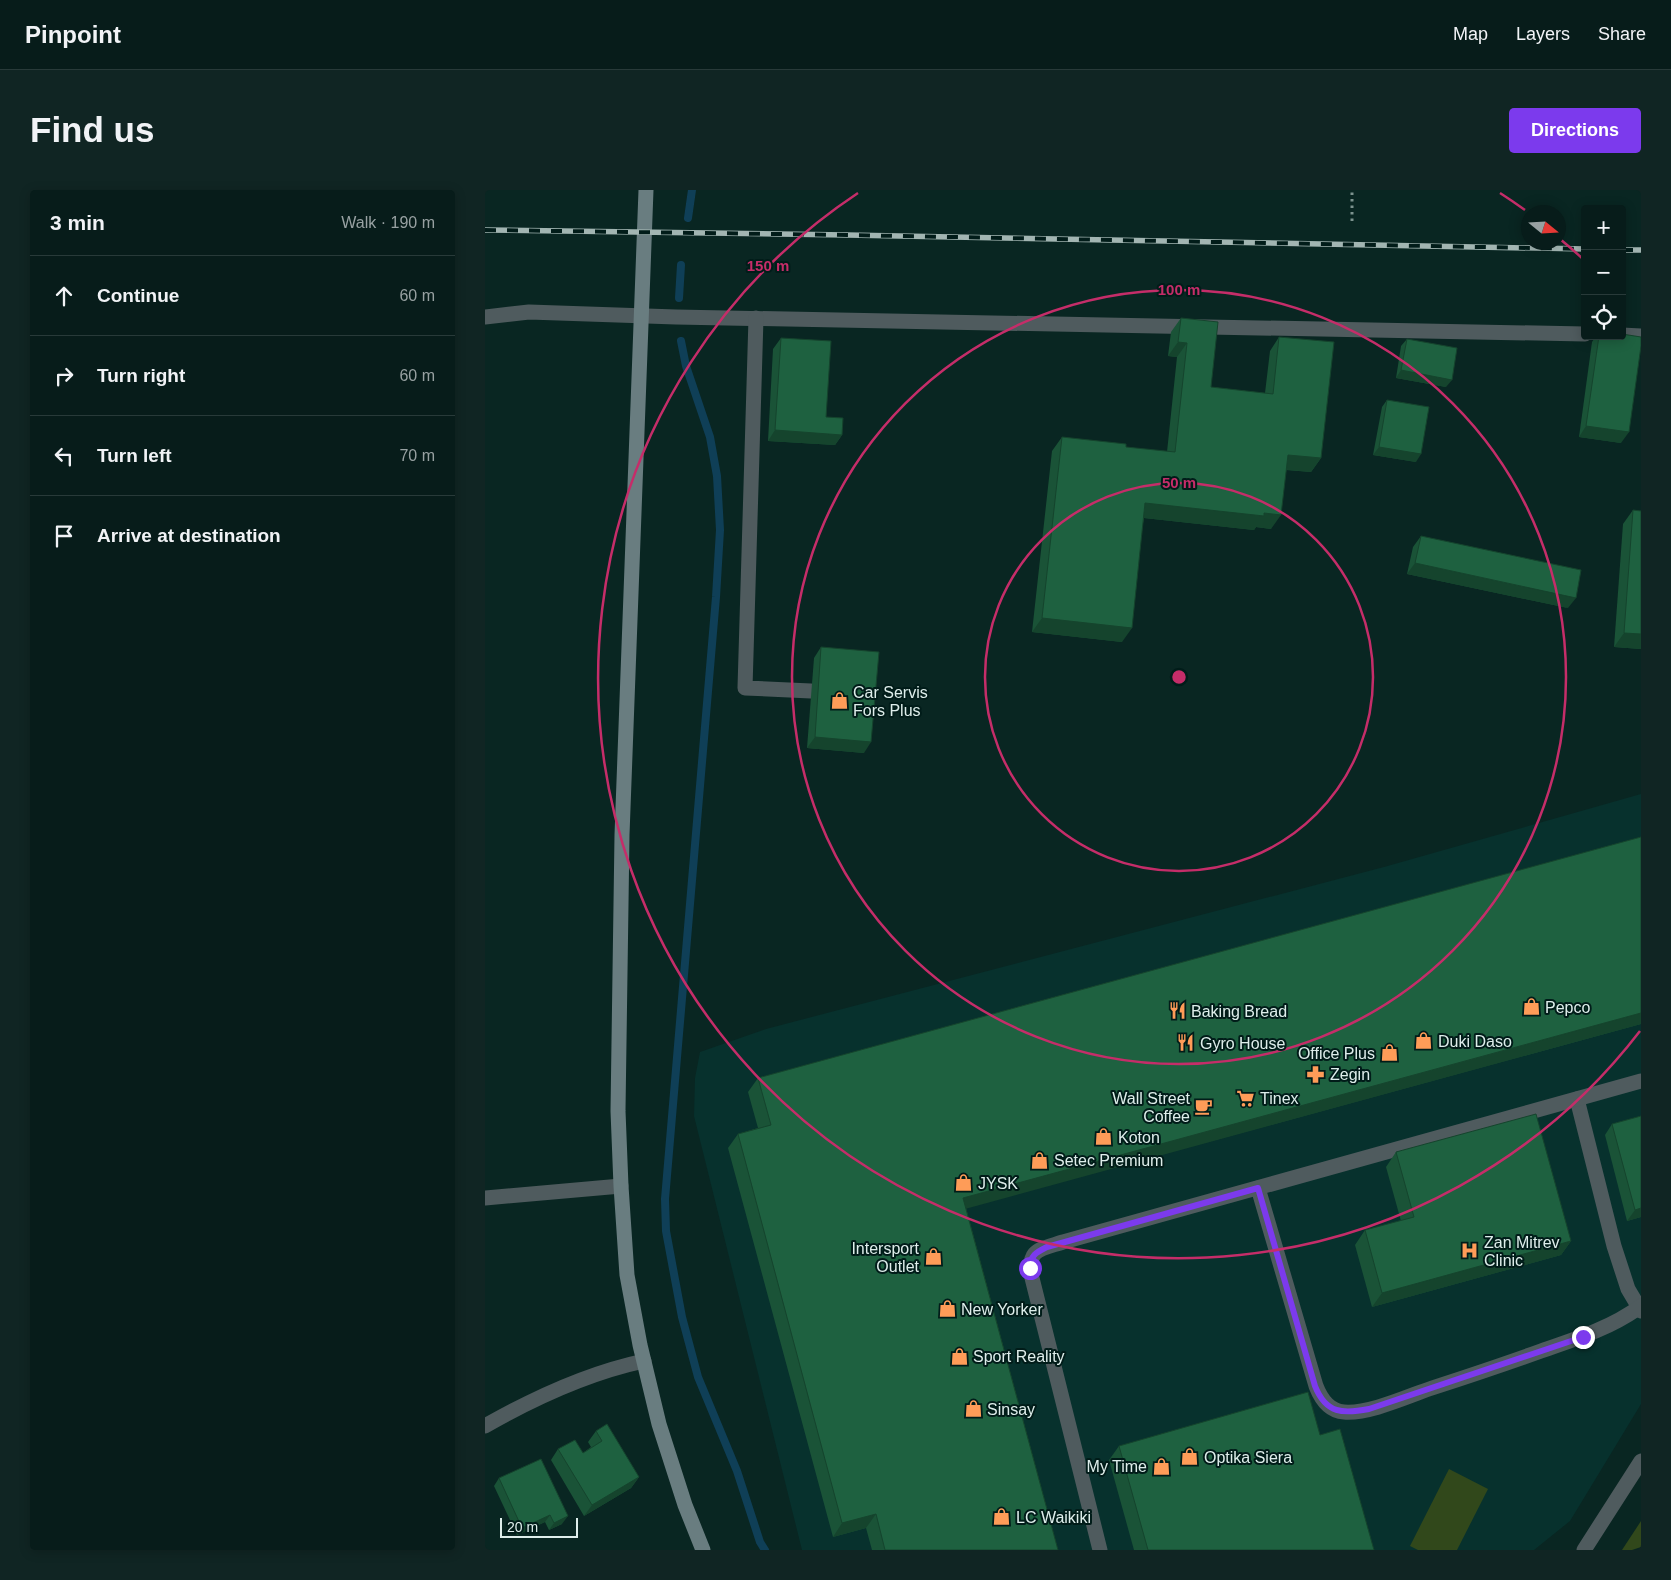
<!DOCTYPE html>
<meta charset="utf-8">
<style>
body{margin:0;font-family:Arial,sans-serif;background:#102523;color:#f1f3f6}
.controls{position:absolute;right:15px;top:15px;display:grid;overflow:hidden;border-radius:5px;box-shadow:0 2px 12px #0003}
.controls button{width:45px;height:45px;display:grid;place-items:center;padding:0;border:0;border-bottom:1px solid #283a39;background:#071c1a;color:#f1f3f6;font:25px sans-serif}
.compass{position:absolute;left:1036px;top:15px;width:45px;height:45px;border-radius:50%;background:#071c1a;box-shadow:0 2px 12px #0003;rotate:108deg}
.scale{position:absolute;left:15px;bottom:12px;width:78px;box-sizing:border-box;padding-left:5px;border:2px solid #deeeeb;border-top:0;font-size:14px;line-height:18px;white-space:nowrap;color:#deeeeb;-webkit-text-stroke:4px #011c19;paint-order:stroke}
.stop{position:absolute;width:15px;height:15px;margin:-11px;border:4px solid #7c3aed;border-radius:50%;background:#fff}
.stop.end{background:#7c3aed;border-color:#fff;box-shadow:0 1px 5px #0008}
.list{margin:0;padding:0;list-style:none}
h2{display:flex;justify-content:space-between;align-items:center;height:65px;margin:0;padding:0 20px;font-size:21px}
h2 small{font-size:16px;font-weight:400;color:#98a1a2}
.list li{display:grid;grid-template-columns:32px 1fr auto;gap:15px;align-items:center;box-sizing:border-box;height:80px;padding:0 20px;border-top:1px solid #283a39}
.list b{display:block;font-size:19px;white-space:nowrap}
.list em{font-size:16px;font-style:normal;color:#98a1a2}
.icon{flex:none;width:28px;height:28px;fill:none;stroke:currentColor;stroke-width:2;stroke-linecap:round;stroke-linejoin:round}
.map{position:relative;flex:none;width:1156px;height:1360px;overflow:hidden;border-radius:5px}
header{display:flex;align-items:center;gap:30px;box-sizing:border-box;height:70px;padding:0 25px;background:#071c1a;border-bottom:1px solid #283a39}
header strong{font-size:24px}
nav{display:flex;gap:28px;margin-inline-start:auto;font-size:18px}
.intro{display:flex;align-items:center;justify-content:space-between;box-sizing:border-box;height:120px;padding:0 30px}
h1{margin:0;font-size:35px}
.button{padding:12px 22px;border-radius:5px;background:#7c3aed;color:#fff;font-size:18px;font-weight:700}
main{display:flex;gap:30px;padding:0 30px}
aside{flex:1;background:#071c1a;border-radius:5px;box-shadow:0 2px 12px #0003}
.map>svg:first-child{display:block}
.built{fill:#07312d}
.green{fill:#31481b}
.lines{fill:none;stroke-linecap:round;stroke-linejoin:round}
.stream{stroke:#0f3f57;stroke-width:8}
.path{stroke:#7d938f;stroke-width:3;stroke-dasharray:2.5 4;stroke-linecap:butt}
.lane{stroke:#4f5b5e;stroke-width:15}
.street{stroke:#4f5b5e;stroke-width:15}
.secondary{stroke:#697d80;stroke-width:15}
.rail-casing{stroke:#a2b5b2;stroke-width:5.5}
.rail{stroke:#011c19;stroke-width:4;stroke-dasharray:11;stroke-linecap:butt}
.wall{fill:#1a5337}
.shaded-wall{fill:#15442d}
.building{fill:#1e6140;stroke:#15442d}
.route{stroke:#7c3aed;stroke-width:6}
.ring{fill:none;stroke:#c52d69;stroke-width:2.5}
.labels{text-anchor:middle;dominant-baseline:central;stroke-width:4;stroke-linejoin:round;paint-order:stroke}
.poi-label{font-size:16px;fill:#deeeeb;stroke:#011c19;text-anchor:start}
.centre{fill:#c52d69;stroke:#011c19;stroke-width:2.5}
.ring-label{font-size:15px;text-anchor:middle;font-weight:bold;fill:#c52d69;stroke:#011c19;stroke-width:4;stroke-linejoin:round;paint-order:stroke}
</style>
<header>
<strong>Pinpoint</strong>
<nav><a>Map</a><a>Layers</a><a>Share</a></nav>
</header>
<div class="intro"><h1>Find us</h1><a class="button">Directions</a></div>
<main>
<aside>
<h2>3 min<small>Walk · 190 m</small></h2>
<ul class="list">
<li><svg class="icon" aria-label="ahead" viewBox="0 0 24 24"><path d="M12 20V5M6 11l6-6 6 6"/></svg><div><b>Continue</b></div><em>60 m</em></li>
<li><svg class="icon" aria-label="right" viewBox="0 0 24 24"><path d="M7 20v-9h11M14 6l5 5-5 5"/></svg><div><b>Turn right</b></div><em>60 m</em></li>
<li><svg class="icon" aria-label="left" viewBox="0 0 24 24"><path d="M17 20v-9H6M10 6l-5 5 5 5"/></svg><div><b>Turn left</b></div><em>70 m</em></li>
<li><svg class="icon" aria-label="arrive" viewBox="0 0 24 24"><path d="M6 21V4h12l-3 4 3 4H6"/></svg><div><b>Arrive at destination</b></div></li>
</ul>
</aside>
<div class="map">
<svg width="1156" height="1360" viewBox="0 0 1156 1360">
<rect width="100%" height="100%" fill="#092622"/>
<polygon class="built" points="1156,604 1156,1214 1085,1331 1049,1360 317,1360 209,926 210,888 215,862 281,839 899,677"/>
<g class="green">
<polygon points="964,1279 1003,1299 972,1360 933,1360 925,1356"/>
<polygon points="1156,1331 1156,1357 1147,1360 1137,1360"/>
</g>
<g class="lines">
<g class="stream">
<polyline points="203,28 207,0"/>
<polyline points="194,108 196,75"/>
<polyline points="196,151 201,176 225,247 232,286 235,340 231,407 180,1009 181,1041 197,1127 213,1187 252,1281 275,1352 280,1360"/>
</g>
<polyline class="path" points="867,31 867,0"/>
<g class="lane">
<polyline points="1092,909 1129,1056 1143,1099 1156,1121"/>
<path d="M773 998 831 1196C836 1209 844 1221 859 1222 885 1224 923 1206 947 1198 984 1186 1020 1174 1056 1161 1091 1149 1126 1138 1156 1116"/>
<path d="M0 1236C49 1208 103 1183 159 1171"/>
<path d="M615 1360 547 1088C542 1059 553 1060 578 1052L1156 891"/>
<polyline points="1099,1360 1156,1271"/>
</g>
<g class="street">
<polyline points="0,127 44,122 191,127 1100,144"/>
<polyline points="271,128 260,498 326,501"/>
<polyline points="1137,145 1156,146"/>
<polyline points="0,1008 136,996"/>
</g>
<polyline class="secondary" points="161,0 137,645 133,921 136,996 142,1085 155,1155 174,1234 200,1315 218,1360"/>
<defs>
<g id="rail">
<polyline points="0,40 362,45 1100,59"/>
<polyline points="1137,60 1156,60"/>
</g>
</defs>
<use href="#rail" class="rail-casing"/>
<use href="#rail" class="rail"/>
</g>
<g class="wall">
<polygon points="696,128 726,197 780,203 785,161 794,147 836,268 826,282 801,280 786,339 771,337 769,340 659,328 637,452 547,442 567,261 577,247 641,257 682,262 692,167 683,166 686,142"/>
<polygon points="1111,146 1137,146 1136,253 1094,247 1107,152"/>
<polygon points="296,148 341,227 357,245 350,255 283,251 288,159"/>
<polygon points="922,149 961,197 911,188 916,156"/>
<polygon points="902,210 931,272 888,265 897,217"/>
<polygon points="1148,320 1156,459 1129,457 1138,334"/>
<polygon points="936,346 1083,418 922,384 928,357"/>
<polygon points="336,457 379,563 322,558 329,468"/>
<polygon points="1156,647 1156,834 481,1018 573,1360 387,1360 381,1338 348,1347 243,958 253,944 273,938 263,902 273,888"/>
<polygon points="1156,926 1156,1027 1142,1031 1120,945 1127,934"/>
<polygon points="911,962 1086,1051 1076,1065 887,1117 870,1055 880,1040 916,1031 901,977"/>
<polygon points="111,1241 154,1287 146,1298 99,1326 66,1270 73,1259 98,1263 106,1257 103,1252"/>
<polygon points="835,1245 889,1360 649,1360 624,1270 634,1256"/>
<polygon points="14,1288 77,1334 64,1340 60,1332 32,1345 9,1296"/>
</g>
<g class="shaded-wall">
<polygon points="693,152 702,153 692,167 683,166"/>
<polygon points="916,180 967,190 961,197 911,188"/>
<polygon points="1101,236 1144,242 1136,253 1094,247"/>
<polygon points="290,240 357,245 350,255 283,251"/>
<polygon points="894,257 936,264 931,272 888,265"/>
<polygon points="803,265 836,268 826,282 793,279"/>
<polygon points="660,313 779,323 796,325 786,339 771,337 769,340 650,327"/>
<polygon points="930,373 1091,408 1083,418 922,384"/>
<polygon points="557,428 647,438 637,452 547,442"/>
<polygon points="1139,443 1156,444 1156,459 1129,457"/>
<polygon points="330,547 386,552 379,563 322,558"/>
<polygon points="1156,823 1156,834 469,1022 478,1008"/>
<polygon points="1156,1018 1156,1027 1142,1031 1150,1020"/>
<polygon points="1086,1051 1076,1065 887,1117 897,1103"/>
<polygon points="154,1287 146,1298 99,1326 107,1315"/>
<polygon points="391,1324 381,1338 348,1347 357,1333"/>
<polygon points="65,1325 60,1332 32,1345 37,1338"/>
<polygon points="83,1326 77,1334 64,1340 69,1333"/>
</g>
<g class="building">
<polygon points="696,128 733,132 726,197 788,204 794,147 849,152 836,268 803,265 796,325 779,323 779,326 660,313 647,438 557,428 577,247 641,254 641,257 690,262 702,153 693,152"/>
<polygon points="1137,144 1156,147 1156,156 1144,242 1101,236 1114,146 1137,146"/>
<polygon points="296,148 346,151 341,227 358,228 357,245 290,240"/>
<polygon points="922,149 972,158 967,190 916,180"/>
<polygon points="902,210 944,217 936,264 894,257"/>
<polygon points="1148,320 1156,321 1156,444 1139,443"/>
<polygon points="936,346 1096,380 1091,408 930,373"/>
<polygon points="336,457 394,462 386,552 330,547"/>
<polygon points="1156,647 1156,823 478,1008 573,1360 400,1360 391,1324 357,1333 253,944 286,935 273,888"/>
<polygon points="1051,924 1086,1051 897,1103 880,1040 929,1027 911,962"/>
<polygon points="1156,926 1156,1018 1150,1020 1127,934"/>
<polygon points="823,1202 835,1245 855,1239 889,1360 663,1360 634,1256"/>
<polygon points="122,1234 154,1287 107,1315 73,1259 90,1250 98,1263 117,1251 111,1241"/>
<polygon points="56,1269 83,1326 69,1333 65,1325 37,1338 14,1288"/>
</g>
<g class="lines">
<path class="route" d="M545 1078C545 1065 552 1062 562 1057L773 998 830 1196C841 1224 858 1224 884 1219L1098 1147"/>
</g>
<g class="ring">
<circle cx="694" cy="487" r="194"/>
<circle cx="694" cy="487" r="387"/>
<path d="M1155 841A581 581 0 1 1 373 3M1015 3A581 581 0 0 1 1040 20M1075 49A581 581 0 0 1 1098 69"/>
</g>
<defs>
<symbol id="shop-bare" viewBox="-9 -9 18 18"><path d="M-5-2.5h2.3a2.7 3.5 0 0 1 5.4 0H5L5.5 6h-11ZM-1.5-2.5h3a1.5 2.3 0 0 0-3 0Z" fill="#fe9c58" stroke="#011c19" stroke-width="2.5" paint-order="stroke"/></symbol>
<symbol id="restaurant-bare" viewBox="-9 -9 18 18"><path d="M-5-6h1v4h1v-4h1v4h1v-4h1v5L-1.5 .5V6h-2V.5L-5-1ZM5-6V6H3V1.5H1.5Q1.5-4 5-6Z" fill="#fe9c58" stroke="#011c19" stroke-width="2.5" paint-order="stroke"/></symbol>
<symbol id="pharmacy-bare" viewBox="-9 -9 18 18"><path d="M-2-6h4v4h4v4h-4v4h-4v-4h-4v-4h4Z" fill="#fe9c58" stroke="#011c19" stroke-width="2.5" paint-order="stroke"/></symbol>
<symbol id="supermarket-bare" viewBox="-9 -9 18 18"><path d="M-6-5.5h2.5l.6 2H6L4.5 2H-2.5L-4.4-4H-6ZM-1.5 3.2a1.3 1.3 0 1 0 .1 0ZM3 3.2a1.3 1.3 0 1 0 .1 0Z" fill="#fe9c58" stroke="#011c19" stroke-width="2.5" paint-order="stroke"/></symbol>
<symbol id="cafe-bare" viewBox="-9 -9 18 18"><path d="M-5.5-4.5H6V0H3Q3 3.5 0 3.5H-2.5Q-5.5 3.5-5.5 0ZM3-3.2v2h1.7v-2ZM-6 4.5H4V6H-6Z" fill="#fe9c58" stroke="#011c19" stroke-width="2.5" paint-order="stroke"/></symbol>
<symbol id="hospital-bare" viewBox="-9 -9 18 18"><path d="M-5-5h3v3.5h4V-5h3V5h-3V1.5h-4V5h-3Z" fill="#fe9c58" stroke="#011c19" stroke-width="2.5" paint-order="stroke"/></symbol>
</defs>
<g fill-rule="evenodd">
<use href="#shop-bare" x="342" y="498" width="25" height="25"/>
<use href="#shop-bare" x="1034" y="804" width="25" height="25"/>
<use href="#restaurant-bare" x="680" y="808" width="25" height="25"/>
<use href="#shop-bare" x="926" y="838" width="25" height="25"/>
<use href="#restaurant-bare" x="688" y="840" width="25" height="25"/>
<use href="#shop-bare" x="892" y="850" width="25" height="25"/>
<use href="#pharmacy-bare" x="818" y="872" width="25" height="25"/>
<use href="#supermarket-bare" x="748" y="896" width="25" height="25"/>
<use href="#cafe-bare" x="706" y="904" width="25" height="25"/>
<use href="#shop-bare" x="606" y="934" width="25" height="25"/>
<use href="#shop-bare" x="542" y="958" width="25" height="25"/>
<use href="#shop-bare" x="466" y="980" width="25" height="25"/>
<use href="#hospital-bare" x="972" y="1048" width="25" height="25"/>
<use href="#shop-bare" x="436" y="1054" width="25" height="25"/>
<use href="#shop-bare" x="450" y="1106" width="25" height="25"/>
<use href="#shop-bare" x="462" y="1154" width="25" height="25"/>
<use href="#shop-bare" x="476" y="1206" width="25" height="25"/>
<use href="#shop-bare" x="692" y="1254" width="25" height="25"/>
<use href="#shop-bare" x="664" y="1264" width="25" height="25"/>
<use href="#shop-bare" x="504" y="1314" width="25" height="25"/>
</g>
<g class="labels">
<g class="poi-label">
<text x="368" y="502">Car Servis<tspan x="368" dy="18">Fors Plus</tspan></text>
<text x="1060" y="817">Pepco</text>
<text x="706" y="821">Baking Bread</text>
<text x="953" y="851">Duki Daso</text>
<text x="715" y="853">Gyro House</text>
<text x="890" y="863" text-anchor="end">Office Plus</text>
<text x="845" y="884">Zegin</text>
<text x="705" y="908" text-anchor="end">Wall Street<tspan x="705" dy="18">Coffee</tspan></text>
<text x="775" y="908">Tinex</text>
<text x="633" y="947">Koton</text>
<text x="569" y="970">Setec Premium</text>
<text x="493" y="993">JYSK</text>
<text x="999" y="1052">Zan Mitrev<tspan x="999" dy="18">Clinic</tspan></text>
<text x="434" y="1058" text-anchor="end">Intersport<tspan x="434" dy="18">Outlet</tspan></text>
<text x="476" y="1119">New Yorker</text>
<text x="488" y="1166">Sport Reality</text>
<text x="502" y="1219">Sinsay</text>
<text x="719" y="1267">Optika Siera</text>
<text x="662" y="1276" text-anchor="end">My Time</text>
<text x="531" y="1327">LC Waikiki</text>
</g>
</g>
<circle cx="694" cy="487" r="8" class="centre"/>
<g class="ring-label">
<text x="283" y="81">150 m</text>
<text x="694" y="105">100 m</text>
<text x="694" y="298">50 m</text>
</g>
</svg>
<div class="controls">
<button>+</button>
<button>−</button>
<button><svg class="icon" aria-label="locate" viewBox="0 0 24 24"><circle cx="12" cy="12" r="6"/><path d="M12 2v4M12 18v4M2 12h4M18 12h4"/></svg></button>
</div>
<svg class="compass" viewBox="-18 -18 36 36"><path d="M0-13l5 13h-10z" fill="#e53935"/><path d="M0 13l5-13h-10z" fill="#98a1a2"/></svg>
<div class="scale">20 m</div>
<div class="stop" style="left:545px;top:1078px"></div>
<div class="stop end" style="left:1098px;top:1147px"></div>
</div>
</main>
